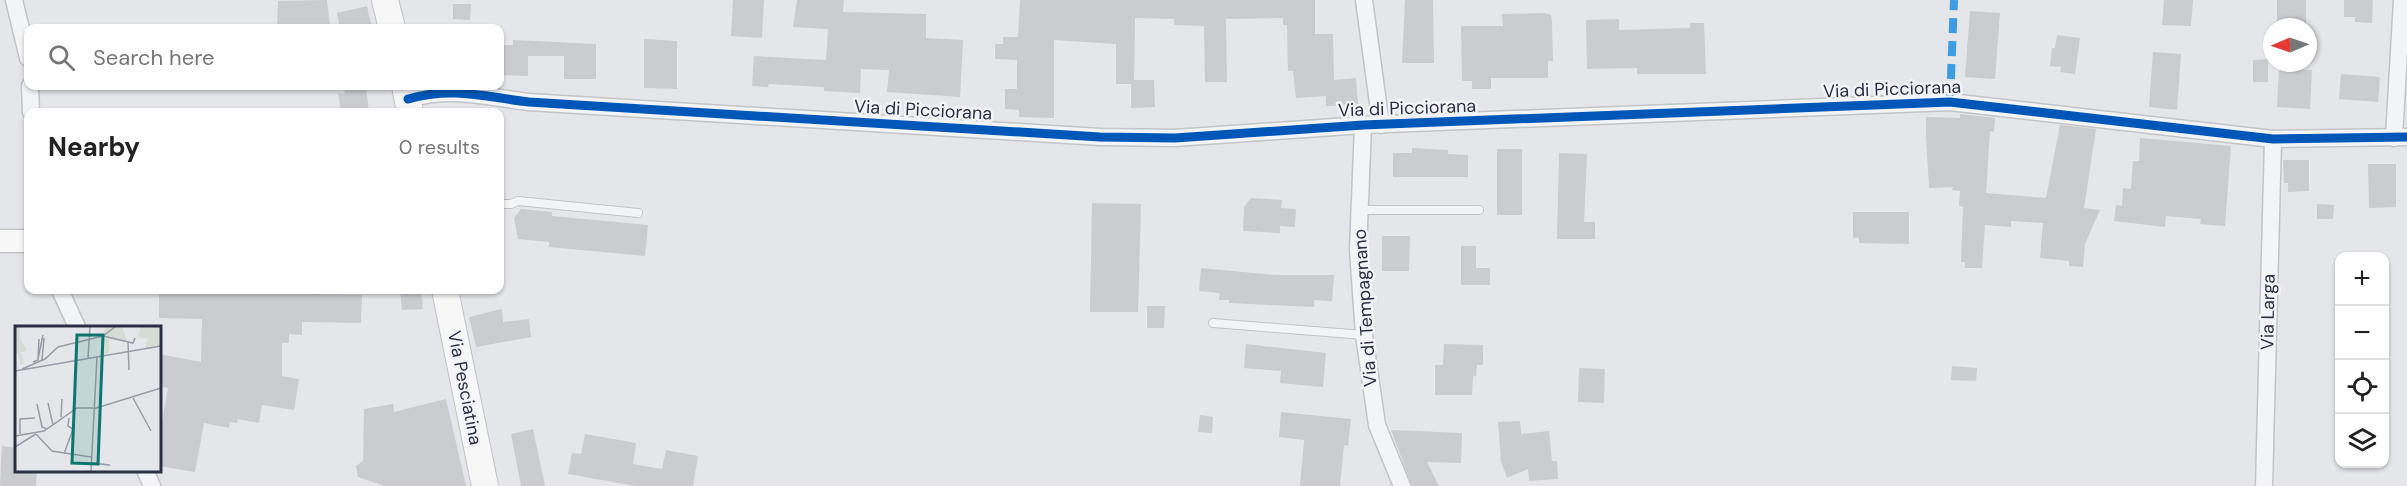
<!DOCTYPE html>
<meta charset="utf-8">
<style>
body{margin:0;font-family:"DM Sans",sans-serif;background:#f2f2f2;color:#222}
.controls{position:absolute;right:18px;bottom:18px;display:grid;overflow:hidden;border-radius:12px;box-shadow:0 2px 4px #0004}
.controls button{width:54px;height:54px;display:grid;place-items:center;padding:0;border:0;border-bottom:2px solid #e0e0e0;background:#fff;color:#222;font:30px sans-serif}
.compass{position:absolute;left:2263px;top:18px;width:54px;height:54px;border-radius:50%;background:#fff;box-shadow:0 2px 4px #0004;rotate:268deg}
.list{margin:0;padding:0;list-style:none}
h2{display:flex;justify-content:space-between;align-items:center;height:78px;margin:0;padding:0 24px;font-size:26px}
h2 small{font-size:20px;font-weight:400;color:#767676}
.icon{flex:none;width:33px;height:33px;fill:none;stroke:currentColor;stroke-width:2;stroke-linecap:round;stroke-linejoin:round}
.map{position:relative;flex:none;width:2407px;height:486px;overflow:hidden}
.search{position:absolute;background:#fff;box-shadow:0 2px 4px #0004;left:24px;top:24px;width:480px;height:66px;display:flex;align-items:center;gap:15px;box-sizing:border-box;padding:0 21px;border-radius:12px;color:#767676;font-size:22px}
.panel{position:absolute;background:#fff;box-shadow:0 2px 4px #0004;left:24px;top:108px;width:480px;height:186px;border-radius:12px}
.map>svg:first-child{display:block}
.building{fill:#caccd0}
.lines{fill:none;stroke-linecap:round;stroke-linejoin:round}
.lane-casing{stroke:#c2c4c7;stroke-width:10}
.street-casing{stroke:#c2c4c7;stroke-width:19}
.secondary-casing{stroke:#c2c4c7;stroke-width:25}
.primary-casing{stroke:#c0c3c7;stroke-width:28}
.lane{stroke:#f3f4f6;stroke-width:8}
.street{stroke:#f3f4f6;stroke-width:16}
.secondary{stroke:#f7f7f7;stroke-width:22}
.primary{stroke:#f7f7f7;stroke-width:26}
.quiet{stroke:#3d9de3;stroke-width:8;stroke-dasharray:15 8;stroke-linecap:butt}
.cycleway-casing{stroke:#f2f4f8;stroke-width:13}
.cycleway{stroke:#0057b8;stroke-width:9}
.labels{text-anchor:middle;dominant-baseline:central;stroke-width:5;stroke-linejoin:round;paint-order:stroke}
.street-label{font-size:18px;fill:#293045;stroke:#f2f4f8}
.inset-road{fill:none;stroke:#999da7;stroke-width:1.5}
.view{fill:#0f766e;fill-opacity:0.15;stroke:#0f766e;stroke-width:3}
.inset-edge{fill:none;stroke:#293045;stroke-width:3}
</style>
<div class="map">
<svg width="2407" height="486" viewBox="0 0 2407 486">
<rect width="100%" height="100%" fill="#e4e6e9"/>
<g class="building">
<polygon points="327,0 330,26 277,28 278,1"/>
<polygon points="733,0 764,0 762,38 731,36"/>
<polygon points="797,0 844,0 843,12 926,14 926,38 963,40 960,97 887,92 889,70 861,69 860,93 824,91 824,87 769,84 768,87 752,86 754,56 826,60 828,29 793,27"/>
<polygon points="1020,0 1315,0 1315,34 1333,34 1334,80 1356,78 1358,105 1326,106 1326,96 1296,98 1293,71 1288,71 1287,25 1283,25 1283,18 1226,19 1227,82 1205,82 1204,26 1174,25 1174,19 1135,18 1134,80 1154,80 1155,107 1131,108 1131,84 1116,84 1116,44 1054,40 1054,118 1019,117 1019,110 1005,109 1005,89 1017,89 1017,60 995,59 995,44 1003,44 1003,37 1018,37"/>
<polygon points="1405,0 1433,0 1434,63 1402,63"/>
<polygon points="2164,0 2193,0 2191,26 2162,25"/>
<rect x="2277" y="0" width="29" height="27"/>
<polygon points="2344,0 2373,0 2372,23 2355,22 2355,17 2344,17"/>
<polygon points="453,4 471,4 470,20 453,19"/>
<polygon points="367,6 372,28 340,28 337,13"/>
<polygon points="1970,11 2000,13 1995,79 1965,77"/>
<polygon points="1544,13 1551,15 1552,21 1553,61 1548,61 1548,78 1491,78 1491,89 1472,89 1472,81 1462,81 1461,26 1503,26 1502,14"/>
<polygon points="1619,19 1619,30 1690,28 1690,23 1704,23 1706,74 1637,74 1637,68 1587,69 1586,20"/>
<polygon points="2057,35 2080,38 2075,74 2060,72 2061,67 2050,66 2052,48 2055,48"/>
<polygon points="644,39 677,41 677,89 644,88"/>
<polygon points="513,40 596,44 596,79 564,79 564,56 528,56 528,76 500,75 500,45 513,45"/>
<polygon points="2153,52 2181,54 2177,110 2149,107"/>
<polygon points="2268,59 2268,82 2253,82 2253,60"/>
<polygon points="2279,69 2312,70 2310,109 2277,107"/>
<polygon points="2341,74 2380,77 2378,102 2339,99"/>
<polygon points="343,86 366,86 369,112 341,112 338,93 345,94"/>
<polygon points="1960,114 1995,118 1994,132 1990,131 1986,193 2046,198 2060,125 2096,129 2084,208 2100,210 2085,244 2083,267 2069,266 2069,261 2040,258 2043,223 2011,221 2011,227 1985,225 1982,268 1965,268 1965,262 1961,262 1963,207 1959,206 1960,191 1952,190 1953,187 1929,188 1926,136 1926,117 1960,118"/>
<polygon points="2140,138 2231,146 2225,226 2200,224 2201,219 2166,216 2165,227 2114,221 2116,205 2122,206 2123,188 2131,189 2133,161 2139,161"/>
<polygon points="1412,148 1448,150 1448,154 1468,155 1468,177 1393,177 1393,153 1412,153"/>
<rect x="1497" y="149" width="25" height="66"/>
<polygon points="1559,153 1587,154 1584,222 1595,222 1595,239 1557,239"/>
<polygon points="2283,160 2309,160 2309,191 2288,192 2288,183 2284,183"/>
<polygon points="2368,164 2396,164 2396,207 2369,208"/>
<polygon points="1251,198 1282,200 1281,208 1296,209 1295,227 1280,226 1280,233 1243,231 1244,207"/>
<polygon points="1092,203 1141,204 1138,312 1090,312"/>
<polygon points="2317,204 2334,205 2333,219 2317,219"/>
<polygon points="521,209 552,212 552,216 648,225 645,256 549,247 549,242 518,239 514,218"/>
<polygon points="1853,212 1909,212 1909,244 1859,243 1859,238 1853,238"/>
<polygon points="1382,236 1410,236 1409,271 1382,271"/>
<polygon points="1461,246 1476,246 1476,268 1490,268 1490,285 1461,285"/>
<polygon points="1201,268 1275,275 1334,275 1332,301 1314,300 1314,307 1229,303 1229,300 1219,300 1220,293 1199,291"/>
<polygon points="159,290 306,290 306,294 362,295 361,323 302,322 302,335 289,334 289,343 282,343 282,376 299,379 294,410 262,405 259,423 238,419 237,423 230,422 229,428 204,423 195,472 159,466 159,438 168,388 159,386 159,354 201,362 202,319 159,318"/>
<polygon points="400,290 421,290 423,309 402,310"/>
<polygon points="1147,306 1165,306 1164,328 1147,328"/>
<polygon points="502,309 503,322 529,319 531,337 476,347 469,317"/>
<polygon points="1246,344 1326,353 1323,387 1280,383 1281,371 1244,368"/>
<polygon points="1444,344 1483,345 1483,365 1477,365 1476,376 1473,376 1472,395 1435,395 1435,365 1443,365"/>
<polygon points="1952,366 1977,368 1976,381 1951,380"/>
<polygon points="1579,368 1605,369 1604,403 1578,402"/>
<polygon points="446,399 466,486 385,486 358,477 356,466 363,461 364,409 393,404 394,412"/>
<polygon points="1281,412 1351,419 1348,446 1344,445 1340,486 1300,486 1304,440 1279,437"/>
<polygon points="1200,415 1213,417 1212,433 1198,432"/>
<polygon points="1520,421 1521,434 1549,431 1552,461 1557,461 1558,479 1529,481 1528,469 1507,478 1501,461 1498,422"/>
<polygon points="533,429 545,486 521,486 511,434"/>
<polygon points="1391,430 1462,433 1461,463 1427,462 1439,486 1412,486"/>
<polygon points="585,434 636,443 633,464 662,469 666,450 698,456 693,486 635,486 568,474 572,453 581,454"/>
<polygon points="2,446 16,448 16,470 37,470 36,486 0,486"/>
</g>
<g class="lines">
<defs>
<g id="lane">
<polyline points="500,204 511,204 518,201 638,213"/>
<polyline points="1359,210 1479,210"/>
<polyline points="1213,323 1364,335"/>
</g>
<g id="street">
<polyline points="14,0 28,58"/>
<polyline points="1364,0 1381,125"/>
<polyline points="30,86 31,112"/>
<path d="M408 99C452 86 486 97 529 102L1100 137 1175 138 1363 125 1950 102 2273 139 2407 137"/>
<polyline points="1363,125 1358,250 1364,335 1377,425 1402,486"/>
<polyline points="2394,138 2402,0"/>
<polyline points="60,290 77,327"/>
<polyline points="145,470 152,486"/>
<polyline points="2264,486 2273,139"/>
</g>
<polyline id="secondary" points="0,241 28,241"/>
<g id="primary">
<polyline points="385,0 392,28"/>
<polyline points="405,86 410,112"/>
<polyline points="445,290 485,486"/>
</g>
</defs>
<use href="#lane" class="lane-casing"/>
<use href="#street" class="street-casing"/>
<use href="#secondary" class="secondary-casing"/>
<use href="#primary" class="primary-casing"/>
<use href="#lane" class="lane"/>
<use href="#street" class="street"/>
<use href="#secondary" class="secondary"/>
<use href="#primary" class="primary"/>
<polyline class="quiet" points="1950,102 1954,0"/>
<defs>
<path id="cycleway" d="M408 99C452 86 486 97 529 102L1100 137 1175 138 1363 125 1950 102 2273 139 2407 137"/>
</defs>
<use href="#cycleway" class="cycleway-casing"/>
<use href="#cycleway" class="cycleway"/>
</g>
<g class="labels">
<g class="street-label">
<text transform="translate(1892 89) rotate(-2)">Via di Picciorana</text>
<text transform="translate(1407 108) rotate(-2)">Via di Picciorana</text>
<text transform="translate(923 110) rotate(3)">Via di Picciorana</text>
<text transform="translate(1365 308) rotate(-94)">Via di Tempagnano</text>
<text transform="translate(2268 312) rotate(-89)">Via Larga</text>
<text transform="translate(465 388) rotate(79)">Via Pesciatina</text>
</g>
</g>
<g transform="translate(15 326)">
<rect width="146" height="146" fill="#e4e6e9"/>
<path d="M0 0H5V12L12 25 6 26 9 38H5L3 27H0ZM90 0H107L112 16 94 13V27L88 29ZM126 0H145V20L130 22 133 13 123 11Z" fill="#d4ddd4"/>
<path class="inset-road" d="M88 10 118 17 120 12M113 16 114 44M73 32 75 0M23 33 28 9M27 34 29 12M18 36 23 34 24 13M7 43 30 33 43 21 88 10 101 0M0 45 146 20M118 72 136 105M33 77 38 99M22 78 27 101 32 103M78 83 146 62M46 91 47 73M5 108V93L20 92M21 108 37 125 76 131M0 110 29 105 62 82H78M0 121 21 108M49 128 58 103 53 100 54 92M76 137 95 139M76 145 82 31"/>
<path class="view" d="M62 9H88L83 138 57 137Z"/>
<rect width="146" height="146" class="inset-edge"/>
</g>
</svg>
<div class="controls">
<button>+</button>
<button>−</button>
<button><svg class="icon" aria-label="locate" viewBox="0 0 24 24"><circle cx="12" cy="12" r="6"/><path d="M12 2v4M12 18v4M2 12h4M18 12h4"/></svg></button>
<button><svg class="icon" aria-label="layers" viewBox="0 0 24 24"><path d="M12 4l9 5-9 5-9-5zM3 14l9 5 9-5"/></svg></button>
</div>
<svg class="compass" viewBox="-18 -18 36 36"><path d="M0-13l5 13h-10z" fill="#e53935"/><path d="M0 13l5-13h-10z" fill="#767676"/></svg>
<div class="search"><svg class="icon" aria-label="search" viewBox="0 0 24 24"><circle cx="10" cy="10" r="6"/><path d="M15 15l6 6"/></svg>Search here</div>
<section class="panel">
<h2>Nearby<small>0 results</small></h2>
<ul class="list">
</ul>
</section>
</div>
